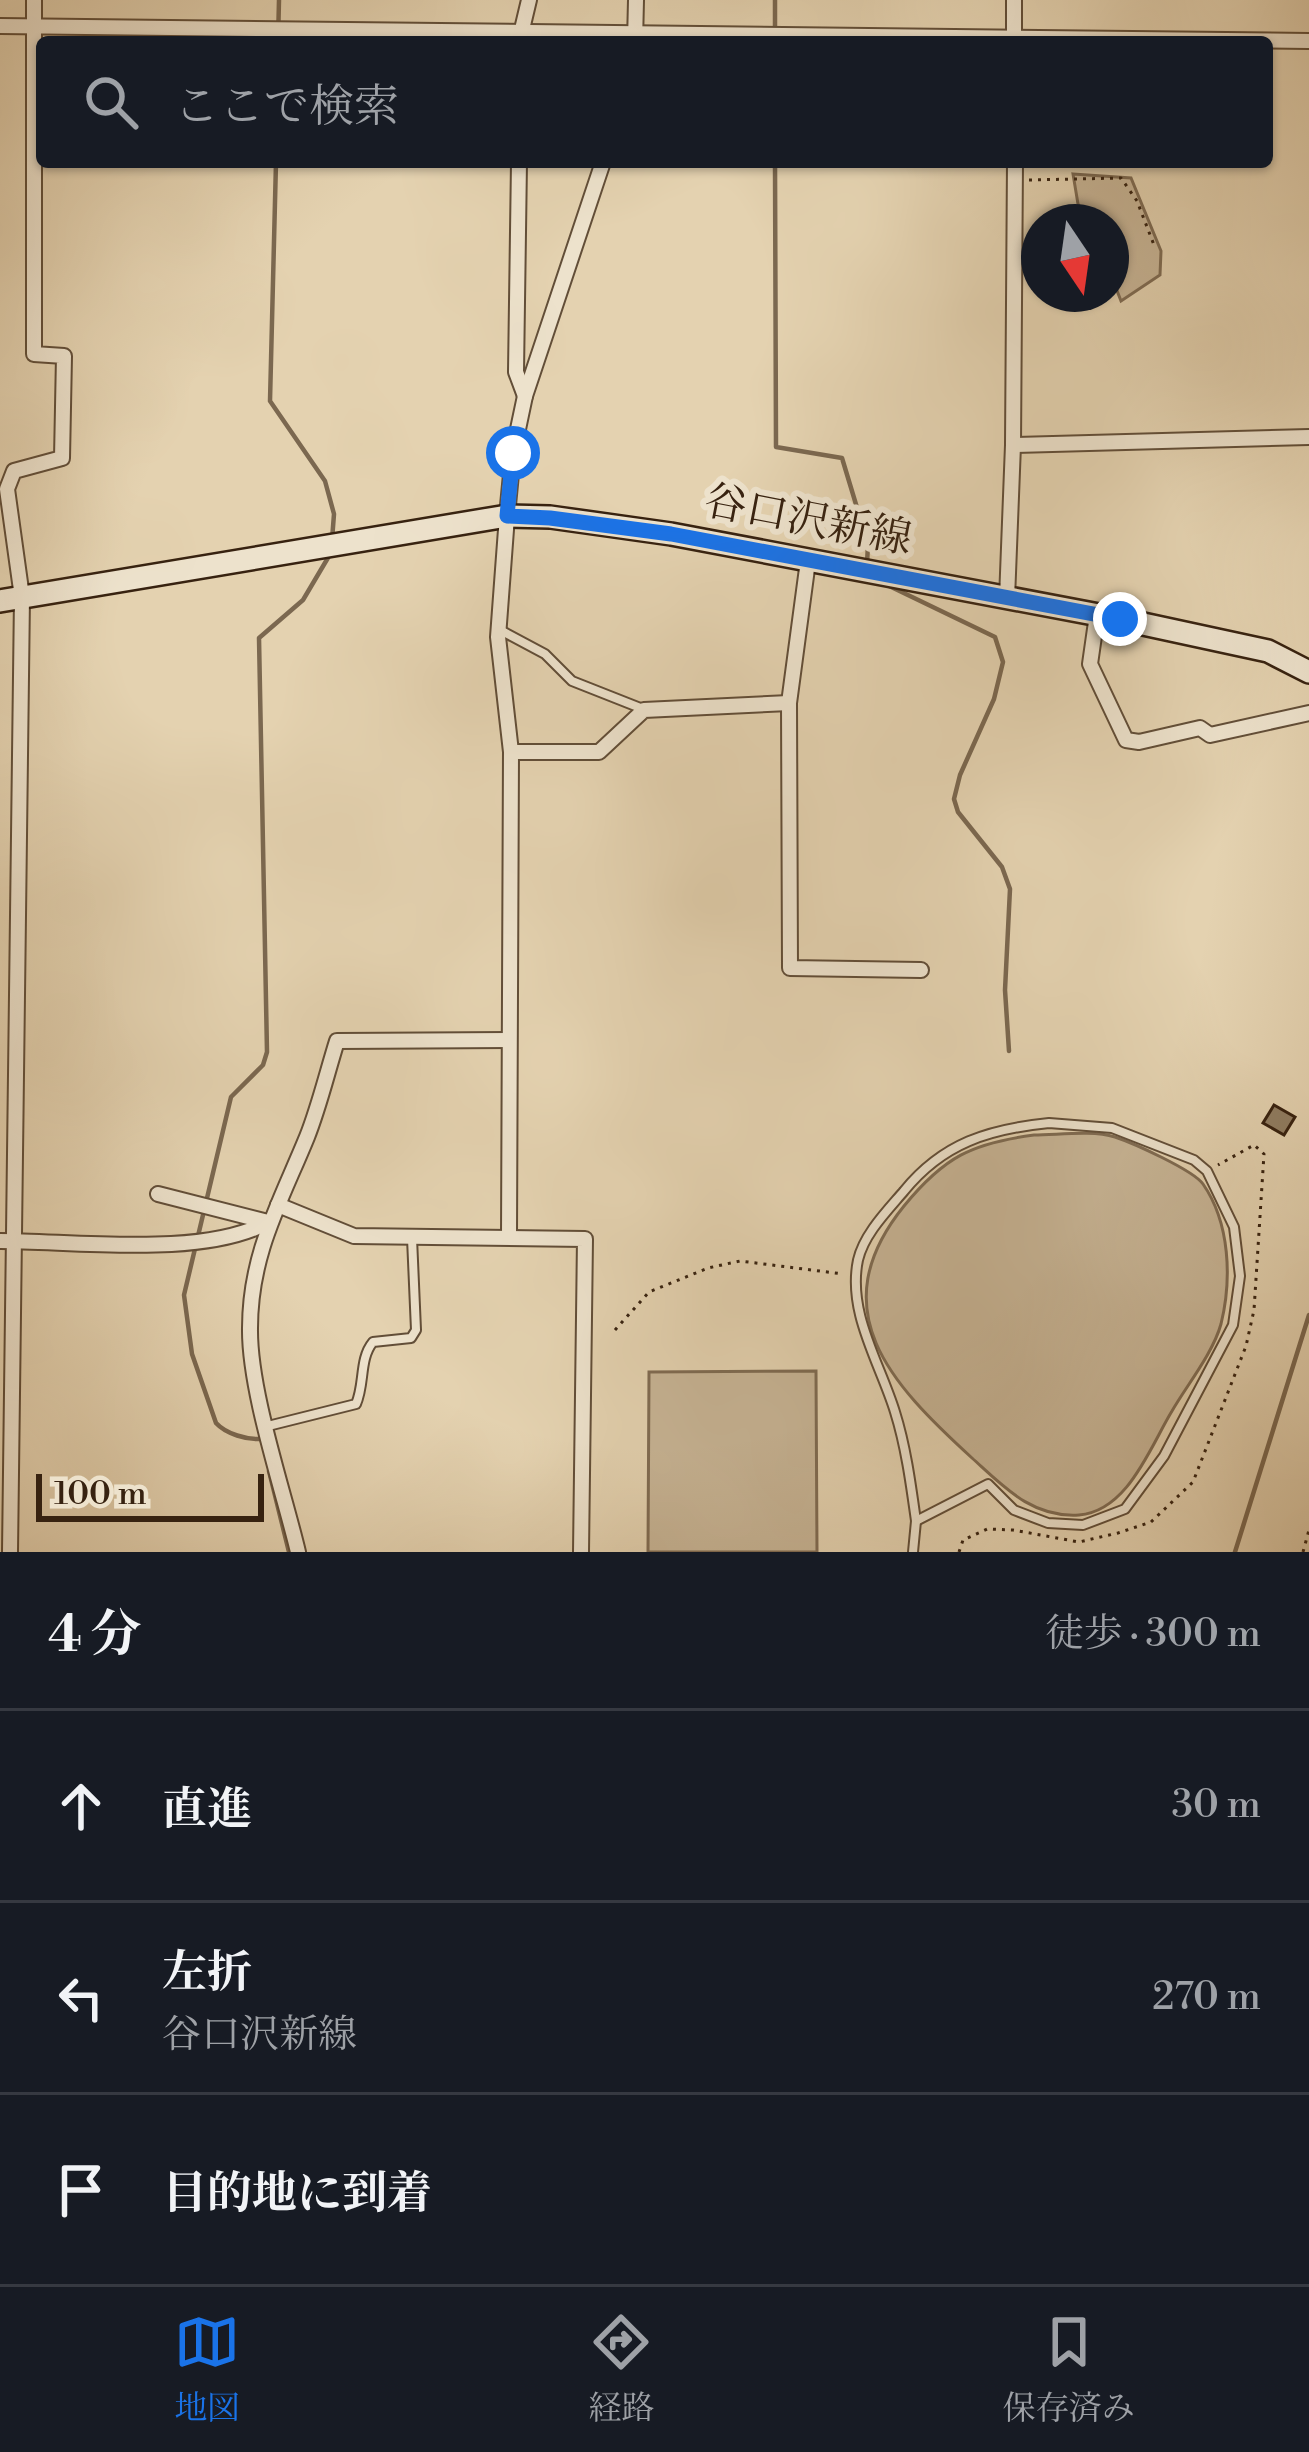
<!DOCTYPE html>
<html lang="ja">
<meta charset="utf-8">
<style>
body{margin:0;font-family:"Libre Bodoni","Noto Serif JP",serif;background:#20242c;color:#f1f3f6}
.compass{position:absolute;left:1021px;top:204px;width:108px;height:108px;border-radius:50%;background:#171b24;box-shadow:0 3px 9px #0004;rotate:167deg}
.scale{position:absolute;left:36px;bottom:30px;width:228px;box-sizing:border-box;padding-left:12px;border:6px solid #372210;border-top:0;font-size:33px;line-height:42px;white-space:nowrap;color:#372210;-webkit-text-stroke:9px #ede2cc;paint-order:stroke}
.stop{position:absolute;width:36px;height:36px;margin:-27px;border:9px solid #1a73e8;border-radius:50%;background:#fff}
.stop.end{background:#1a73e8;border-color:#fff;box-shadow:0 3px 12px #0008}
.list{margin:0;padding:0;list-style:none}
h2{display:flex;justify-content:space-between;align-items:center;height:156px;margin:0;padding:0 48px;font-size:51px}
h2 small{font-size:39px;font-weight:400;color:#9ea1a6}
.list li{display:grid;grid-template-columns:78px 1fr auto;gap:36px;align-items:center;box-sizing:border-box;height:192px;padding:0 48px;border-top:3px solid #363941}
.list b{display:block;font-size:45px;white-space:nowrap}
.list p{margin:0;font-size:39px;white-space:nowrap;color:#9ea1a6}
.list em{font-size:39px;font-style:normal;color:#9ea1a6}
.icon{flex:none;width:66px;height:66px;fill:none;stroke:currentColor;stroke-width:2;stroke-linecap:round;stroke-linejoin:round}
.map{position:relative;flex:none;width:1309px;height:1552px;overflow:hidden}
.search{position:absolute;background:#171b24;box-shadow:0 3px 9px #0004;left:36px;right:36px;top:36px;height:132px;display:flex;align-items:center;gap:30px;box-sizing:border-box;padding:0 42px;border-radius:12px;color:#9ea1a6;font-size:45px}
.sheet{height:732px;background:#171b24}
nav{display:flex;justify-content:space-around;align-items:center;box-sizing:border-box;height:168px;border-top:3px solid #363941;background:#171b24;font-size:33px;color:#9ea1a6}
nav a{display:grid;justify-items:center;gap:6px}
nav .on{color:#1a73e8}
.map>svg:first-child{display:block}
.green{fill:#c7b495;stroke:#7f6b52;stroke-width:3}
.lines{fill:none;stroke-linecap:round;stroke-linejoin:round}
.stream{stroke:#7b6850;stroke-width:4.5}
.building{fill:#917e63;stroke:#372210;stroke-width:3}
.service-casing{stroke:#624e38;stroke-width:12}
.minor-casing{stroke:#624e38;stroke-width:18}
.secondary-casing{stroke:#372210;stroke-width:26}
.path{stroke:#372210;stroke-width:3;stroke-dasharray:3 6;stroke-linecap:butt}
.service{stroke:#ede2cc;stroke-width:8}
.minor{stroke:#ede2cc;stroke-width:14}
.secondary{stroke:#ede2cc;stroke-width:21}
.route{stroke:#1a73e8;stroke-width:15}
.labels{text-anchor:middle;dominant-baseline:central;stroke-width:12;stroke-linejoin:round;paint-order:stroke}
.street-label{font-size:42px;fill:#372210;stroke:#ede2cc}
</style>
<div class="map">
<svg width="1309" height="1552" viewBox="0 0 1309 1552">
<rect width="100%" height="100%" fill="#e4d2b0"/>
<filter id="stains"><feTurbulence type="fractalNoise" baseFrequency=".00167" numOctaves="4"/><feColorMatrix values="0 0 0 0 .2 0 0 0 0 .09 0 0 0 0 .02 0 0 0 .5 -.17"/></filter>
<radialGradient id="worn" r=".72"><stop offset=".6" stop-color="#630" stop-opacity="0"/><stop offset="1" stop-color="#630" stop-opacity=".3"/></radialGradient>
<g class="green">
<polygon points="1073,174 1131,178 1161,251 1160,275 1121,301 1111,275 1111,222 1087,222 1078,204"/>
<path d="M1034 1135C1058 1135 1092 1130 1115 1137 1133 1143 1193 1170 1203 1184 1230 1223 1232 1279 1221 1324 1213 1353 1187 1385 1172 1411 1150 1447 1128 1511 1079 1515 1032 1518 1004 1487 972 1458 891 1384 820 1310 904 1206 944 1157 972 1143 1034 1135Z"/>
<polygon points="816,1371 817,1552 648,1552 649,1372"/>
</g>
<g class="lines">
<g class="stream">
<polyline points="278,42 279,0"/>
<polyline points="775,42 775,0"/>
<polyline points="276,162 270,401 325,481 334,514 332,540"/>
<polyline points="775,162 776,447 842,458 868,544 867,564"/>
<polyline points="883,583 995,637 1003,662 994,699 960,775 954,799 958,812 1002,867 1010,889 1005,990 1009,1051"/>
<path d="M262 1442V1439C247 1440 226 1434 216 1423L192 1354 184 1295 231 1097 263 1065 267 1052 259 638 303 600 332 551"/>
<polyline points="269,1471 289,1552"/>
<polyline points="1235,1552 1309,1315"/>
</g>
</g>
<polygon class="building" points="1274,1105 1295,1117 1284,1135 1263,1123"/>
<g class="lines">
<defs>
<g id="service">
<polyline points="500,630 545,654 572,681 643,709"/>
<path d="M1049 1123 1112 1128 1194 1160 1207 1171 1234 1227 1240 1276 1233 1325 1164 1456 1125 1509 1083 1525 1048 1523 1014 1510 988 1484 916 1521C911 1485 906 1447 895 1412 880 1363 847 1313 858 1260 864 1234 887 1211 904 1191 943 1143 989 1129 1049 1123Z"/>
<path d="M268 1426 356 1404C365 1384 359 1359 373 1342L411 1338 416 1330 412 1238"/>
<polyline points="913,1552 916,1521"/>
</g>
<g id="minor">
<polyline points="0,26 1309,41"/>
<polyline points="519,42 529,0"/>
<polyline points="635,42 636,0"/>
<polyline points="1014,42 1014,0"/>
<polyline points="519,162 516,372 525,396"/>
<polyline points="1013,445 1309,437"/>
<polyline points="808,561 789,703 790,968 921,970"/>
<polyline points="1007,599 1013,445 1015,162"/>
<polyline points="1097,615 1090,664 1126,740 1139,742 1200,728 1210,735 1309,713"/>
<polyline points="511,752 599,752 644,710 789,703"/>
<polyline points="158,1194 268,1222"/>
<polyline points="278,1205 354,1236 585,1239 581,1552"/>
<polyline points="509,1236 511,752 498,637 507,516 513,453 525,396 603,162"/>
<path d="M0 1241C75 1241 204 1258 268 1222"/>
<polyline points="10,1552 22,597 7,489 14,471 62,458 64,356 34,354 34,0"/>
<path d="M298 1552C283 1489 249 1390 250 1328 250 1254 280 1203 307 1137 319 1107 327 1073 337 1041L509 1040"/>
</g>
<polyline id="secondary" points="0,601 507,516 550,517 671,534 1120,619 1268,651 1309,672"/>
</defs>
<use href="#service" class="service-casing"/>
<use href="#minor" class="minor-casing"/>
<use href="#secondary" class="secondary-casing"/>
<g class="path">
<polyline points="1029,180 1121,178 1137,201 1154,245"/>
<polyline points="615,1330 649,1292 708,1268 740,1261 843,1274"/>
<polyline points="959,1552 963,1540 987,1529 1013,1530 1079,1542 1118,1533 1151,1522 1193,1482 1246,1346 1254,1310 1264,1154 1254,1145 1218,1165"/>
<polyline points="1303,1552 1309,1530"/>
</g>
<use href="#service" class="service"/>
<use href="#minor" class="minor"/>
<use href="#secondary" class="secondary"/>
</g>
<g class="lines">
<polyline class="route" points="513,453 507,516 550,518 671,534 1120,619"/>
</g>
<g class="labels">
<g class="street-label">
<text transform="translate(808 521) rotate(11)">谷口沢新線</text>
</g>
</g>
<rect width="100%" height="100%" filter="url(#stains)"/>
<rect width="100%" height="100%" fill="url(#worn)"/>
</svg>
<svg class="compass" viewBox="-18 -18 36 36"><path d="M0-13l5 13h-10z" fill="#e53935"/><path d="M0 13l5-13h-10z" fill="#9ea1a6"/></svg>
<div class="scale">100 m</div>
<div class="stop" style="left:513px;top:453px"></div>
<div class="stop end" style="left:1120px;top:619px"></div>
<div class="search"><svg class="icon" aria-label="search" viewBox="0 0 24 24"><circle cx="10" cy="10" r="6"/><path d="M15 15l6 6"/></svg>ここで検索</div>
</div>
<section class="sheet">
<h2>4 分<small>徒歩 · 300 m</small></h2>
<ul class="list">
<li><svg class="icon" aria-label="ahead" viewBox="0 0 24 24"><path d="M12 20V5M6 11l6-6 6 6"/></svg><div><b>直進</b></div><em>30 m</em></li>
<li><svg class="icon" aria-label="left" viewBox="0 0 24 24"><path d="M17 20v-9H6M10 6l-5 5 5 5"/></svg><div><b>左折</b><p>谷口沢新線</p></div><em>270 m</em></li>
<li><svg class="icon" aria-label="arrive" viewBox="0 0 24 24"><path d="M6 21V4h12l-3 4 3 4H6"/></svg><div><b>目的地に到着</b></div></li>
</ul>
</section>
<nav>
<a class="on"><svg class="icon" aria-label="map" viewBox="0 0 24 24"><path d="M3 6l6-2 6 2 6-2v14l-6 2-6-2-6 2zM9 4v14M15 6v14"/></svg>地図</a>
<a><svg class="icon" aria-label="directions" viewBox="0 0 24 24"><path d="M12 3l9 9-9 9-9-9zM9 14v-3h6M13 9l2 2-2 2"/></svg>経路</a>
<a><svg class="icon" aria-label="saved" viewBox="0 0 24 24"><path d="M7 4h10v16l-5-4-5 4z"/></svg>保存済み</a>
</nav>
